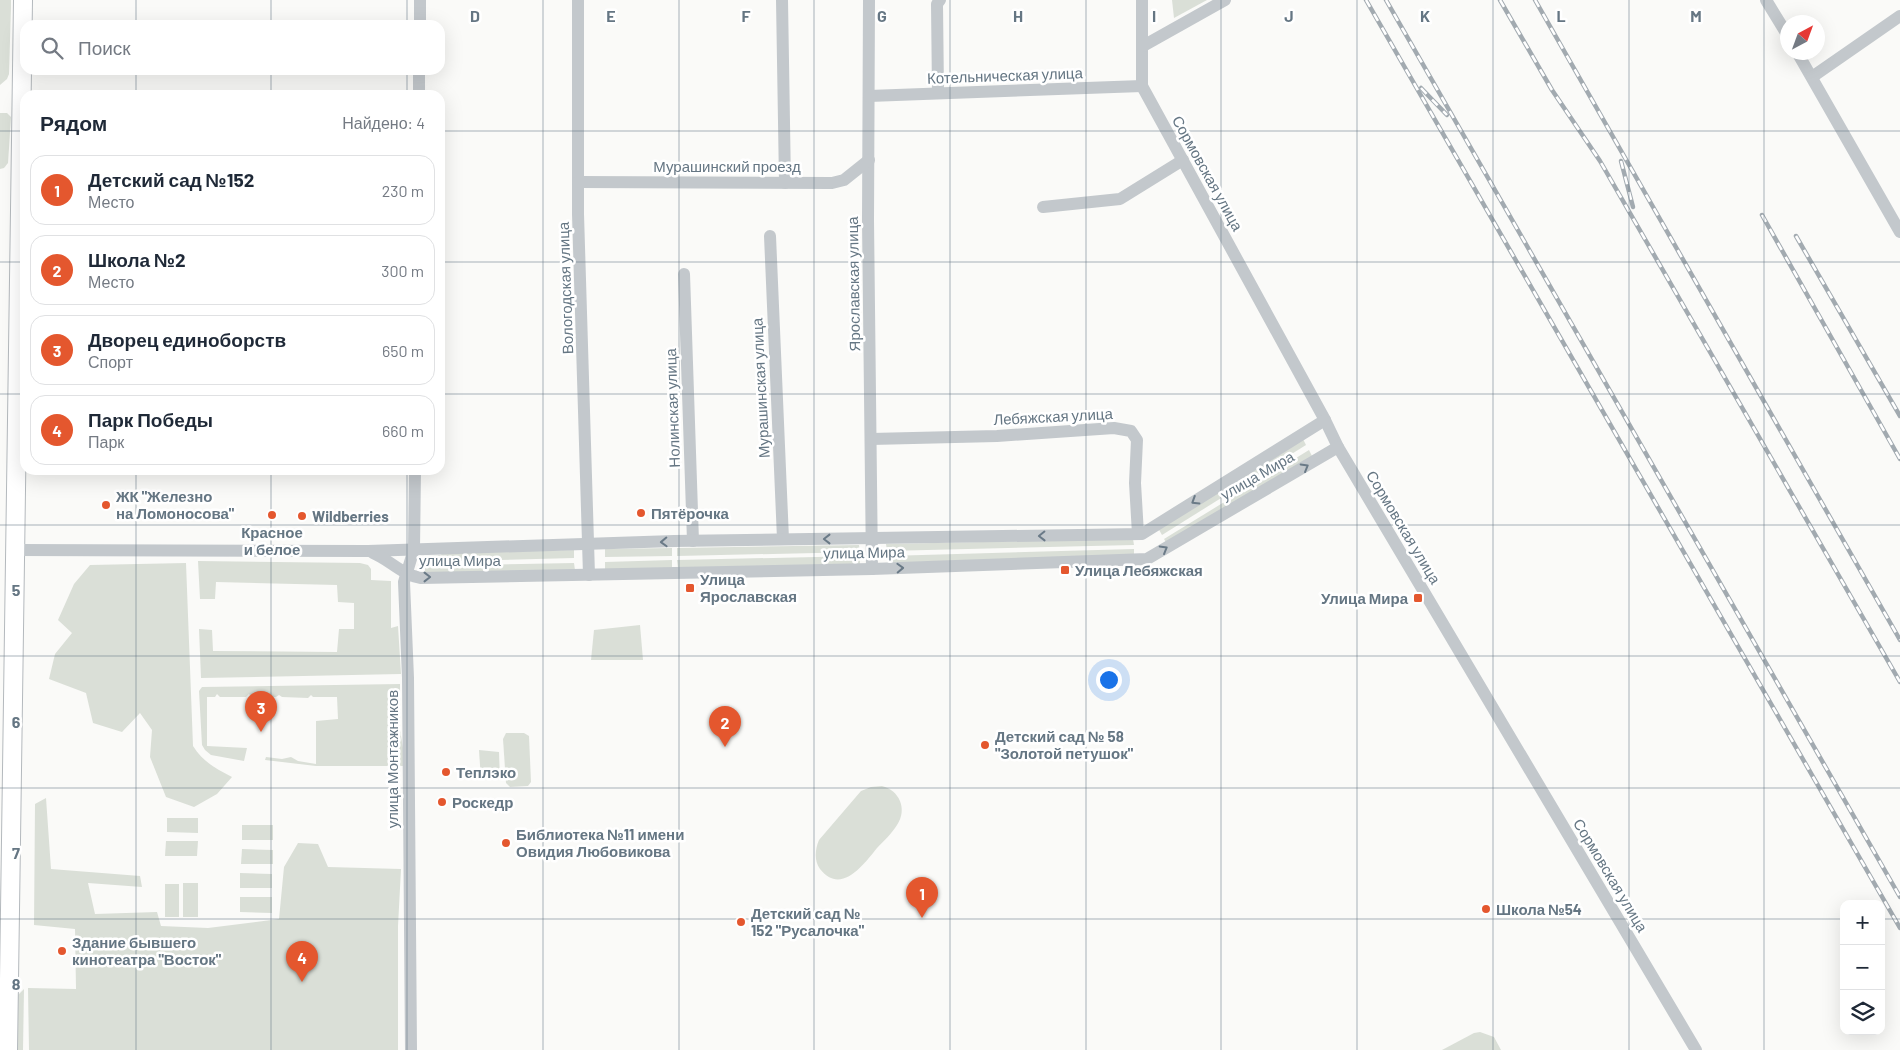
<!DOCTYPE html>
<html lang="ru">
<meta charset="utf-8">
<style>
body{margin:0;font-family:Barlow,sans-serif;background:#f2f2f3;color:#1f2937}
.controls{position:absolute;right:15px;bottom:15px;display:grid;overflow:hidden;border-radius:10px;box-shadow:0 5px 20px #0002}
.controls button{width:45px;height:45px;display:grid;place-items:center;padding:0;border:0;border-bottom:1px solid #e0e1e3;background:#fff;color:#1f2937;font:25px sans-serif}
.compass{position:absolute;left:1780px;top:15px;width:45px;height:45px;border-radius:50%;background:#fff;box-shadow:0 5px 20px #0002;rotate:41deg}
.you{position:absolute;left:1108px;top:679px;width:18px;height:18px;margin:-12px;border:4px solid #fff;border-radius:50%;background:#1a73e8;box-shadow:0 0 0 8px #1a73e833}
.badge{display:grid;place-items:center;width:32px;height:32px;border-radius:50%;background:#e4572e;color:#fff;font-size:16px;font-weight:700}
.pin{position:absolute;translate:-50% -41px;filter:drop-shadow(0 1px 2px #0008)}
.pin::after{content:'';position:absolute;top:26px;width:18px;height:15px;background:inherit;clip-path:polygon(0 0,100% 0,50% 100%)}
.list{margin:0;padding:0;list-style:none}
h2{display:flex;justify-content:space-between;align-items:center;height:65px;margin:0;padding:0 20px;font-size:21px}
h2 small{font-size:16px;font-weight:400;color:#747a83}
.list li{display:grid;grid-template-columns:32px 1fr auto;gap:15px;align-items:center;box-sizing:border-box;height:70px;margin:0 10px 10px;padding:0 10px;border:1px solid #e0e1e3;border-radius:15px}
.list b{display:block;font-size:19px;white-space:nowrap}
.list p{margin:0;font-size:16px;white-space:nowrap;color:#747a83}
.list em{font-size:16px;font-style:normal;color:#747a83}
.icon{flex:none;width:28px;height:28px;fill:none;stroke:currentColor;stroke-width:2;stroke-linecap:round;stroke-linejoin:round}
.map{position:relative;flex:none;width:1900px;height:1050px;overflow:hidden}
.search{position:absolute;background:#fff;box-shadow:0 5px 20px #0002;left:20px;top:20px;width:425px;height:55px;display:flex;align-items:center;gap:12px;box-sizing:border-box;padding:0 18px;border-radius:15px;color:#747a83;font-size:19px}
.panel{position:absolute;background:#fff;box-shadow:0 5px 20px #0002;left:20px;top:90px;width:425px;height:385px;border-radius:15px}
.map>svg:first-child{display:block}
.green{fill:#dadfd7}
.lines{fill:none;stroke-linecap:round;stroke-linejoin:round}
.highway-casing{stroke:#b4b9bd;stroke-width:20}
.minor{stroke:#c3c8cc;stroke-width:12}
.highway{stroke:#fff;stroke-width:18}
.rail-casing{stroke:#a2aab0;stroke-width:4.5}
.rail{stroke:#fff;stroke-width:2.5;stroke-dasharray:8;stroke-linecap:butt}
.oneway{stroke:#6a7a87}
.grid{fill:none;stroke:#657683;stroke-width:1;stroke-opacity:0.55}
.poi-dot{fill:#e4572e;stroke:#fff;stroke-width:2}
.labels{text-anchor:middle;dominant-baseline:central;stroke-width:5;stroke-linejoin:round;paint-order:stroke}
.street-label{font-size:15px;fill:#657683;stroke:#fff}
.poi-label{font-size:15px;font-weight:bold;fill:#657683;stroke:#fff;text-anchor:start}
.grid-label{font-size:16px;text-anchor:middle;font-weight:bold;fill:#657683;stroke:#fff;stroke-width:5;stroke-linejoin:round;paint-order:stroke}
</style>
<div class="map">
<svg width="1900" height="1050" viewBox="0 0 1900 1050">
<rect width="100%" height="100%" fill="#fafaf8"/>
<g class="green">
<polygon points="0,0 11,0 11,7 9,74 7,79 0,85"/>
<polygon points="1172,0 1207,0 1174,18"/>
<polygon points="0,113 7,113 11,117 8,163 4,168 0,169"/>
<polygon points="1303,439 1306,445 1162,535 1158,528"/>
<polygon points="1309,450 1312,456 1167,544 1164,539"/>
<polygon points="1133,539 1134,545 887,551 886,544"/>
<polygon points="859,545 860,552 677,556 677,548"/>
<polygon points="672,548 672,556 605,557 605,549"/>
<polygon points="1134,549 1134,555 887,563 887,556"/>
<polygon points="574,550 574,558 424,562 424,556 441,555 442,553"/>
<polygon points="860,556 860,564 678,568 677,560"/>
<polygon points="672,560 672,568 605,570 605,562"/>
<polygon points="198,561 360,563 368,565 371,569 371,580 391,581 391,628 398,626 401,674 201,678 199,629 212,630 213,651 337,652 339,629 354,629 354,603 338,602 337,585 216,582 215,599 200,599"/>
<path d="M186 563 193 746C203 762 215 768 232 777L217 794 194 807 166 797 150 757 152 730 140 713 122 732 93 723 86 693 49 679 55 654 72 633 58 620 74 584 90 565Z"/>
<polygon points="574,563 575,570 425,574 425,566"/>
<polygon points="640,625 643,660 591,660 594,630"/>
<polygon points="400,684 400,730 406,766 316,766 265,760 266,757 282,759 291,757 298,761 316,764 316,721 338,719 337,697 313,697 311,695 308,698 282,697 279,695 276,697 252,697 249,694 246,697 220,697 217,694 215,697 207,697 207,746 247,748 244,761 211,755 205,750 202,745 199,691 202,687"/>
<polygon points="506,733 524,733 529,736 531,782 528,786 510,787 506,783 503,739"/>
<polygon points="479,750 499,752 500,780 481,780"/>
<path d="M882 786C899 790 908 809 897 825 892 833 884 841 877 848 864 864 841 896 820 869 814 861 815 849 819 840L861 791 871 787Z"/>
<polygon points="46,798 51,869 140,876 142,887 88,883 95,914 157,912 161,926 208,928 279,919 284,867 298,843 318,844 328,867 401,869 398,926 398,1050 29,1050 28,988 76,989 75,929 34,925 35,804"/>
<polygon points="167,818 198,818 198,833 167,832"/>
<rect x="242" y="825" width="31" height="15"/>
<polygon points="166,841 198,841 197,856 165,856"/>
<polygon points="242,849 273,850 273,864 241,864"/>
<polygon points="240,873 272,874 272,888 240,888"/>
<rect x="183" y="883" width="15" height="34"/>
<rect x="165" y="884" width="14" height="33"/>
<polygon points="240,897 272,897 272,913 240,912"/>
<polygon points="24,989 23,1050 15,1050 15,998"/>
<polygon points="1480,1032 1494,1037 1501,1050 1442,1050 1474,1033"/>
</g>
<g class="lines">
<defs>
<polyline id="highway" points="8,1050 23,0"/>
</defs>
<use href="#highway" class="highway-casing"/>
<g class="minor">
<polyline points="578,0 578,214 589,575"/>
<polyline points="782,0 785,183"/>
<polyline points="869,0 868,220 872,569"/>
<polyline points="1142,0 1142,86 1325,420 1338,447 1696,1050"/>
<polyline points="1766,0 1788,36"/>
<polyline points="420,25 420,0"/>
<polyline points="1143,46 1225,0"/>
<polyline points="1797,52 1900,232"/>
<polyline points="1812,77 1900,16"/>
<polyline points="938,93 937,4 940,0"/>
<polyline points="419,95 419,70"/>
<polyline points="869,96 1142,86"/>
<polyline points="578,182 832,183 844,180 869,160"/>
<polyline points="1043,207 1120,199 1183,160"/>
<polyline points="770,236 783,539"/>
<polyline points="684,274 693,541"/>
<polyline points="871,439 997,436 1114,428 1131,431 1137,440 1135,483 1138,534"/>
<polyline points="17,550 368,551 674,541 1142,534 1325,420"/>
<path d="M373 553C390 560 402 575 421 578L872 569 1147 559 1338 447"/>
<polyline points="411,1050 408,678 404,582 414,549 415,470"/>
</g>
<use href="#highway" class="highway"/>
<defs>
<g id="rail">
<polyline points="1366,0 1900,928"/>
<polyline points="1386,0 1900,897"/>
<polyline points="1500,0 1552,90 1600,161 1900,682"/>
<polyline points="1535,0 1900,640"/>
<polyline points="1421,88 1447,115"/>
<polyline points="1621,161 1633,207"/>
<polyline points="1762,215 1900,459"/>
<polyline points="1796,236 1900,416"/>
</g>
</defs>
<use href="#rail" class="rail-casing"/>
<use href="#rail" class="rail"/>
</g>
<defs><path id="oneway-chevron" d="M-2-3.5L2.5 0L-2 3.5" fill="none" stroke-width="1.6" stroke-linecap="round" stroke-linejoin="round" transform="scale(1.25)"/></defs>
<g class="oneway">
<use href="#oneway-chevron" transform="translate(1305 467) rotate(-30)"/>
<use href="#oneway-chevron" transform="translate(1195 501) rotate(148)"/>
<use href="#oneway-chevron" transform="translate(1042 536) rotate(179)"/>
<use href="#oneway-chevron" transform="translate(827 539) rotate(180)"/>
<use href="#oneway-chevron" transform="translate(664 542) rotate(178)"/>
<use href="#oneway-chevron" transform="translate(1164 549) rotate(-30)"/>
<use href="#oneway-chevron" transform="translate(900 568) rotate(-2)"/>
<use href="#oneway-chevron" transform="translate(427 577)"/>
</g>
<path class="grid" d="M136 0V25M271 0V25M407 0V25M543 0V1050M679 0V1050M814 0V1050M950 0V1050M1086 0V1050M1221 0V1050M1357 0V1050M1493 0V1050M1629 0V1050M1764 0V1050M136 70V95M271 70V95M407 70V95M0 131H25M440 131H1900M0 262H25M440 262H1900M0 394H25M440 394H1900M136 470V1050M271 470V1050M407 470V1050M0 525H1900M0 656H1900M0 788H1900M0 919H1844M1881 919H1900"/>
<g class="poi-dot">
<circle cx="106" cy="505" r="5"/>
<circle cx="641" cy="513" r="5"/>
<circle cx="272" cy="515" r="5"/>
<circle cx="302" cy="516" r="5"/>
<rect x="1060" y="565" width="10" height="10" rx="2.5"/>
<rect x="685" y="583" width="10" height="10" rx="2.5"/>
<rect x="1413" y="593" width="10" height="10" rx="2.5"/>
<circle cx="985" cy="745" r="5"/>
<circle cx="446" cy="772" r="5"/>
<circle cx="442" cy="802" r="5"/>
<circle cx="506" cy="843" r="5"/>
<circle cx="1486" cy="909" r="5"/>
<circle cx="741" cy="922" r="5"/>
<circle cx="62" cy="951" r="5"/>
</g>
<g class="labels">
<g class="street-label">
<text transform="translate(1005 75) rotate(-2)">Котельническая улица</text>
<text x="727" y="166">Мурашинский проезд</text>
<text transform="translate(1208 173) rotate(61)">Сормовская улица</text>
<text transform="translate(853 284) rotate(-91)">Ярославская улица</text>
<text transform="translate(565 288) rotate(-92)">Вологодская улица</text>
<text transform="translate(760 388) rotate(-93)">Мурашинская улица</text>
<text transform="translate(672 408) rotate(-92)">Нолинская улица</text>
<text transform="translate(1053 416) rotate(-3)">Лебяжская улица</text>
<text transform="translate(1257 475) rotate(-30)">улица Мира</text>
<text transform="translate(1404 527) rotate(59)">Сормовская улица</text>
<text transform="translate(864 552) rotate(-1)">улица Мира</text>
<text x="460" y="560">улица Мира</text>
<text transform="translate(392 759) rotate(-90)">улица Монтажников</text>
<text transform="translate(1611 875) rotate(59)">Сормовская улица</text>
</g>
<g class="poi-label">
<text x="116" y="496">ЖК "Железно<tspan x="116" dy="17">на Ломоносова"</tspan></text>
<text x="651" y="513">Пятёрочка</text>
<text x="312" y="516">Wildberries</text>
<text x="272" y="532" text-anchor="middle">Красное<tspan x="272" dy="17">и белое</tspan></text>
<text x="1075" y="570">Улица Лебяжская</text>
<text x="700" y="579">Улица<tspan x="700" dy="17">Ярославская</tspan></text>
<text x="1408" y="598" text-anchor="end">Улица Мира</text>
<text x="995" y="736">Детский сад № 58<tspan x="995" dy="17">"Золотой петушок"</tspan></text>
<text x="456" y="772">Теплэко</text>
<text x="452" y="802">Роскедр</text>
<text x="516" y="834">Библиотека №11 имени<tspan x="516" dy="17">Овидия Любовикова</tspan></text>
<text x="1496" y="909">Школа №54</text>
<text x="751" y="913">Детский сад №<tspan x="751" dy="17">152 "Русалочка"</tspan></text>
<text x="72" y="942">Здание бывшего<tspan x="72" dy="17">кинотеатра "Восток"</tspan></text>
</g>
</g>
<g class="grid-label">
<text x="475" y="22">D</text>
<text x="611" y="22">E</text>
<text x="746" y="22">F</text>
<text x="882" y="22">G</text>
<text x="1018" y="22">H</text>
<text x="1154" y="22">I</text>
<text x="1289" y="22">J</text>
<text x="1425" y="22">K</text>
<text x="1561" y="22">L</text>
<text x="1696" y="22">M</text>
<text x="16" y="596">5</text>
<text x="16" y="728">6</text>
<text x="16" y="859">7</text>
<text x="16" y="990">8</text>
</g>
</svg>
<div class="controls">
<button>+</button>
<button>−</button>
<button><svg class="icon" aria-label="layers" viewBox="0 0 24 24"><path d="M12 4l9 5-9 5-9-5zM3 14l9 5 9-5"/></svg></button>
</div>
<svg class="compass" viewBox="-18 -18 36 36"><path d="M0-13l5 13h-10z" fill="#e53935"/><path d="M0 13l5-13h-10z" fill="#747a83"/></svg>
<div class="you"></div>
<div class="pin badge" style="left:922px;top:918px">1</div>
<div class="pin badge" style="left:725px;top:747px">2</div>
<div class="pin badge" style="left:261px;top:732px">3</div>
<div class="pin badge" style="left:302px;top:982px">4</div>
<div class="search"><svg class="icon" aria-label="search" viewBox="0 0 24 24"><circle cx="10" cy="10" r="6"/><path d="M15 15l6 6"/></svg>Поиск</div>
<section class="panel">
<h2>Рядом<small>Найдено: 4</small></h2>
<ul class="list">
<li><span class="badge">1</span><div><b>Детский сад №152</b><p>Место</p></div><em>230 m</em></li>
<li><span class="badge">2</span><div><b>Школа №2</b><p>Место</p></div><em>300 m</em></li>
<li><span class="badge">3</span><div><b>Дворец единоборств</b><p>Спорт</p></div><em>650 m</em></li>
<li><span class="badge">4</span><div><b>Парк Победы</b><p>Парк</p></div><em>660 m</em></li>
</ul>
</section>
</div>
